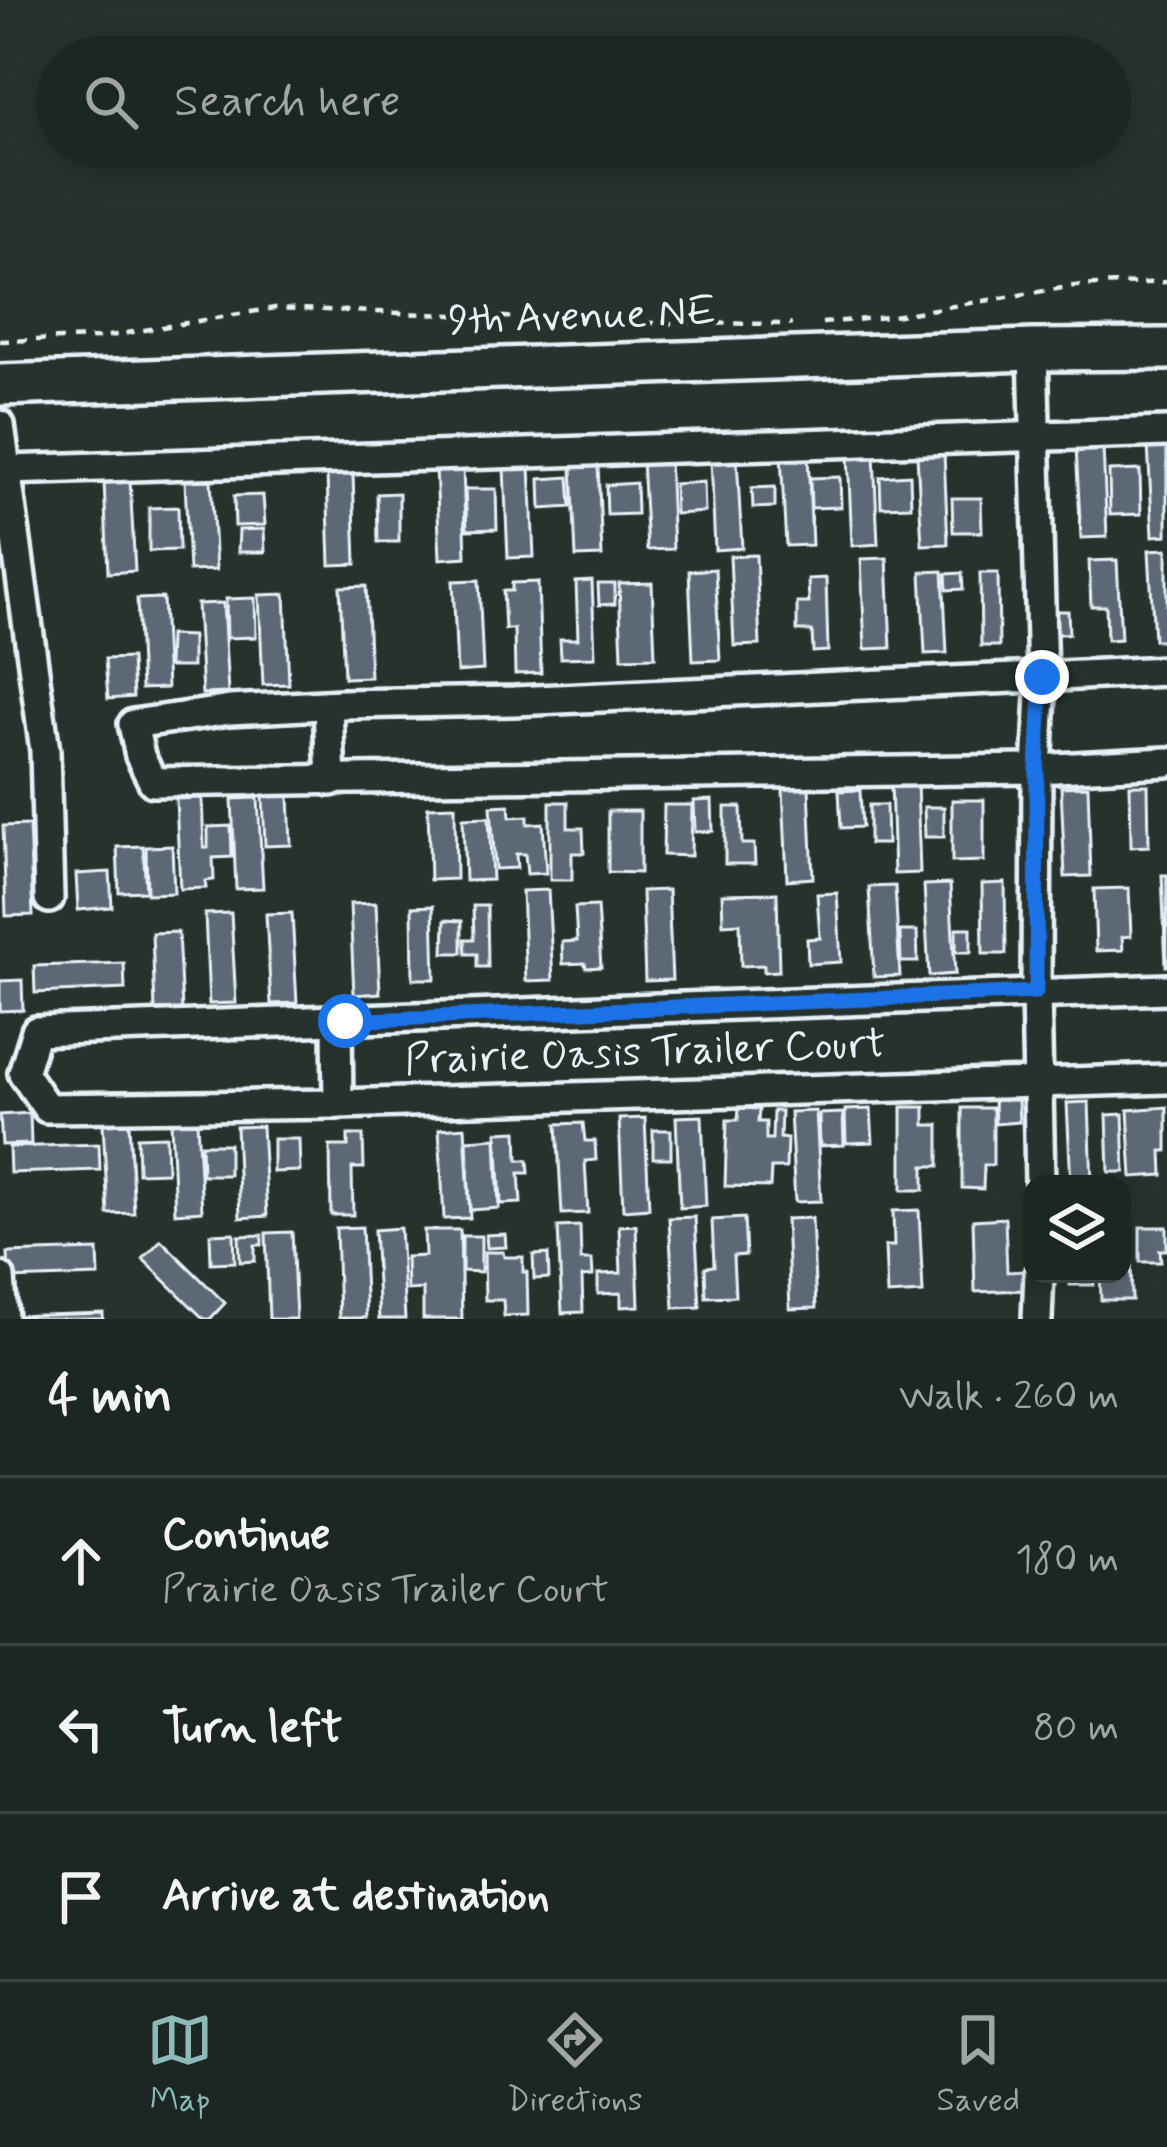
<!DOCTYPE html>
<meta charset="utf-8">
<style>
body{margin:0;font-family:Mynerve,sans-serif;background:#252e2a;color:#f1f3f6}
.controls{position:absolute;right:36px;bottom:36px;display:grid;overflow:hidden;border-radius:24px;box-shadow:0 6px 30px #0003}
.controls button{width:108px;height:108px;display:grid;place-items:center;padding:0;border:0;border-bottom:3px solid #3a4340;background:#1c2622;color:#f1f3f6;font:60px sans-serif}
.stop{position:absolute;width:36px;height:36px;margin:-27px;border:9px solid #1a73e8;border-radius:50%;background:#fff}
.stop.end{background:#1a73e8;border-color:#fff;box-shadow:0 3px 12px #0008}
.list{margin:0;padding:0;list-style:none}
h2{display:flex;justify-content:space-between;align-items:center;height:156px;margin:0;padding:0 48px;font-size:51px}
h2 small{font-size:39px;font-weight:400;color:#a0a5a5}
.list li{display:grid;grid-template-columns:78px 1fr auto;gap:36px;align-items:center;box-sizing:border-box;height:168px;padding:0 48px;border-top:3px solid #3a4340}
.list b{display:block;font-size:45px;white-space:nowrap}
.list p{margin:0;font-size:39px;white-space:nowrap;color:#a0a5a5}
.list em{font-size:39px;font-style:normal;color:#a0a5a5}
.icon{flex:none;width:66px;height:66px;fill:none;stroke:currentColor;stroke-width:2;stroke-linecap:round;stroke-linejoin:round}
.map{position:relative;flex:none;width:1167px;height:1319px;overflow:hidden}
.search{position:absolute;background:#1c2622;box-shadow:0 6px 30px #0003;left:36px;right:36px;top:36px;height:132px;display:flex;align-items:center;gap:30px;box-sizing:border-box;padding:0 42px;border-radius:66px;color:#a0a5a5;font-size:45px}
.sheet{height:660px;background:#1c2622}
nav{display:flex;justify-content:space-around;align-items:center;box-sizing:border-box;height:168px;border-top:3px solid #3a4340;background:#1c2622;font-size:33px;color:#a0a5a5}
nav a{display:grid;justify-items:center;gap:6px}
nav .on{color:#8bbbb9}
.map>svg:first-child{display:block}
.building{fill:#5c6875;stroke:#e8f1f8;stroke-width:3}
.lines{fill:none;stroke-linecap:round;stroke-linejoin:round}
.street-casing{stroke:#e8f1f8;stroke-width:36}
.secondary-casing{stroke:#e8f1f8;stroke-width:48}
.path{stroke:#e8f1f8;stroke-width:4.5;stroke-dasharray:9 9;stroke-linecap:butt}
.street{stroke:#26332d;stroke-width:27}
.secondary{stroke:#26332d;stroke-width:39}
.route{stroke:#1a73e8;stroke-width:15}
.labels{text-anchor:middle;dominant-baseline:central;stroke-width:9;stroke-linejoin:round;paint-order:stroke}
.street-label{font-size:42px;fill:#e8f1f8;stroke:#26332d}
</style>
<div class="map">
<svg width="1167" height="1319" viewBox="0 0 1167 1319">
<rect width="100%" height="100%" fill="#26332d"/>
<filter id="ink" filterUnits="userSpaceOnUse"><feTurbulence type="fractalNoise" baseFrequency=".00833" numOctaves="2"/><feDisplacementMap in="SourceGraphic" scale="24" xChannelSelector="R" yChannelSelector="G"/><feConvolveMatrix kernelMatrix="1 2 1 2 8 2 1 2 1" color-interpolation-filters="sRGB"/></filter>
<g filter="url(#ink)">
<g class="building">
<polygon points="1167,444 1167,535 1153,536 1148,445"/>
<polygon points="1103,447 1107,537 1081,538 1076,448"/>
<polygon points="874,454 878,544 852,546 848,455"/>
<polygon points="944,454 948,544 922,545 917,455"/>
<polygon points="808,455 812,545 786,546 781,456"/>
<polygon points="737,458 742,548 715,550 711,459"/>
<polygon points="669,459 673,549 647,550 642,460"/>
<polygon points="598,465 602,556 576,557 572,467"/>
<polygon points="530,466 534,557 508,558 504,468"/>
<polygon points="463,467 466,557 440,559 436,468"/>
<polygon points="1140,470 1141,514 1110,515 1109,471"/>
<polygon points="353,474 356,564 330,565 327,475"/>
<polygon points="910,475 911,506 881,507 880,477"/>
<polygon points="569,477 571,507 541,509 540,479"/>
<polygon points="840,477 841,507 811,508 810,478"/>
<polygon points="211,480 216,570 189,571 185,481"/>
<polygon points="130,481 135,571 108,573 104,482"/>
<polygon points="704,482 705,512 675,514 674,484"/>
<polygon points="636,483 637,514 607,515 606,485"/>
<polygon points="775,487 775,507 753,508 752,488"/>
<polygon points="465,489 496,489 497,529 467,530"/>
<polygon points="399,493 399,542 378,542 377,494"/>
<polygon points="263,495 265,525 235,526 234,496"/>
<polygon points="952,498 981,498 982,532 953,532"/>
<polygon points="178,507 179,550 149,551 149,508"/>
<polygon points="264,529 265,552 238,552 239,530"/>
<polygon points="1167,549 1167,640 1154,640 1149,550"/>
<polygon points="756,555 760,645 734,646 730,556"/>
<polygon points="887,558 891,648 865,649 861,559"/>
<polygon points="1117,560 1121,639 1107,640 1106,606 1091,606 1089,561"/>
<polygon points="715,569 720,660 693,661 689,571"/>
<polygon points="943,571 947,653 925,654 921,572"/>
<polygon points="962,573 963,589 947,590 946,574"/>
<polygon points="980,573 998,573 999,646 981,646"/>
<polygon points="826,578 828,651 813,652 812,631 797,631 797,603 809,603 808,579"/>
<polygon points="479,580 483,670 457,672 453,581"/>
<polygon points="592,581 595,657 561,658 560,639 578,639 576,582"/>
<polygon points="538,582 541,673 515,674 514,629 505,629 503,591 512,591 512,583"/>
<polygon points="652,583 655,657 622,658 619,584"/>
<polygon points="598,584 615,584 615,604 599,605"/>
<polygon points="366,586 370,677 344,678 340,587"/>
<polygon points="285,594 289,684 263,685 259,595"/>
<polygon points="163,598 167,688 141,689 137,599"/>
<polygon points="255,598 256,637 227,638 226,599"/>
<polygon points="223,603 228,693 202,694 197,604"/>
<polygon points="1055,611 1068,611 1069,634 1056,634"/>
<polygon points="169,635 192,636 192,667 168,667"/>
<polygon points="131,658 133,697 108,699 105,659"/>
<polygon points="917,782 920,873 894,874 891,783"/>
<polygon points="1130,785 1148,785 1149,846 1131,847"/>
<polygon points="1088,786 1091,876 1065,877 1061,787"/>
<polygon points="809,788 813,878 787,880 783,789"/>
<polygon points="860,790 862,827 841,828 839,791"/>
<polygon points="289,796 291,845 265,846 263,797"/>
<polygon points="202,798 204,848 208,848 208,827 231,826 232,857 213,858 214,880 205,881 206,888 180,889 176,799"/>
<polygon points="258,798 263,888 236,889 232,799"/>
<polygon points="712,800 713,831 695,832 694,801"/>
<polygon points="952,800 984,800 984,861 952,862"/>
<polygon points="550,802 568,802 568,828 583,828 584,853 572,853 572,880 550,880"/>
<polygon points="509,805 510,817 528,816 528,824 543,823 546,873 527,874 525,854 516,854 517,868 495,869 491,806"/>
<polygon points="664,805 692,805 691,856 663,855"/>
<polygon points="869,805 886,805 887,844 869,844"/>
<polygon points="455,806 456,879 430,880 428,807"/>
<polygon points="725,807 741,807 742,844 754,844 755,864 725,864"/>
<polygon points="924,807 944,807 944,837 925,837"/>
<polygon points="608,811 640,811 640,873 608,872"/>
<polygon points="489,817 492,880 465,881 463,818"/>
<polygon points="29,825 33,915 6,916 3,826"/>
<polygon points="143,846 146,891 119,892 117,847"/>
<polygon points="172,846 174,893 147,894 146,847"/>
<polygon points="110,872 112,907 78,910 76,874"/>
<polygon points="1162,875 1167,875 1167,966 1166,966"/>
<polygon points="1005,883 1006,954 983,954 982,884"/>
<polygon points="950,884 955,974 929,976 924,885"/>
<polygon points="895,886 900,976 874,977 869,887"/>
<polygon points="1129,888 1131,936 1122,937 1123,950 1096,951 1094,889"/>
<polygon points="548,890 553,980 526,981 522,891"/>
<polygon points="668,890 672,980 645,981 642,891"/>
<polygon points="777,893 779,971 764,972 764,965 741,966 740,923 723,924 722,894"/>
<polygon points="837,893 841,962 808,964 807,939 820,938 817,894"/>
<polygon points="376,903 380,993 354,995 350,904"/>
<polygon points="433,906 435,979 413,979 412,907"/>
<polygon points="473,906 487,906 488,967 477,967 477,954 466,954 465,939 474,939"/>
<polygon points="597,906 601,967 586,968 585,963 563,964 562,942 577,941 575,907"/>
<polygon points="231,913 236,1003 209,1004 205,914"/>
<polygon points="292,913 297,1003 271,1004 266,914"/>
<polygon points="445,920 462,921 462,953 444,953"/>
<rect x="956" y="928" width="15" height="24"/>
<polygon points="900,931 917,931 918,962 901,962"/>
<polygon points="178,932 182,1009 155,1010 152,933"/>
<polygon points="124,963 125,989 35,993 34,966"/>
<polygon points="22,980 23,1010 0,1011 0,981"/>
<polygon points="1018,1099 1019,1122 995,1124 994,1100"/>
<polygon points="1089,1102 1092,1184 1071,1184 1067,1103"/>
<polygon points="902,1107 925,1107 925,1125 939,1125 939,1166 924,1166 924,1190 902,1190"/>
<polygon points="1167,1107 1167,1151 1162,1151 1163,1175 1132,1177 1128,1110"/>
<polygon points="739,1108 759,1109 758,1122 766,1122 766,1139 772,1139 773,1111 781,1111 780,1138 787,1139 786,1168 771,1168 770,1187 725,1186 727,1120 738,1120"/>
<polygon points="962,1108 993,1108 993,1165 984,1165 983,1189 962,1188"/>
<polygon points="871,1109 873,1142 846,1143 845,1110"/>
<polygon points="816,1111 821,1201 795,1202 790,1112"/>
<polygon points="30,1113 31,1144 2,1145 0,1115"/>
<polygon points="843,1113 844,1145 820,1146 819,1114"/>
<polygon points="1123,1114 1125,1172 1109,1172 1107,1115"/>
<polygon points="702,1116 706,1206 680,1208 676,1117"/>
<polygon points="645,1118 649,1208 623,1210 619,1119"/>
<polygon points="197,1121 202,1211 175,1213 171,1123"/>
<polygon points="129,1123 134,1213 108,1214 103,1124"/>
<polygon points="583,1123 585,1141 595,1141 596,1160 585,1161 588,1213 562,1214 557,1124"/>
<polygon points="262,1126 267,1216 240,1218 236,1127"/>
<polygon points="465,1127 470,1218 444,1219 439,1129"/>
<rect x="653" y="1130" width="18" height="28"/>
<polygon points="517,1131 518,1160 528,1160 529,1173 519,1173 521,1203 501,1204 497,1132"/>
<polygon points="348,1135 363,1135 364,1168 352,1168 353,1215 331,1215 330,1146 348,1146"/>
<polygon points="166,1136 167,1172 138,1173 137,1137"/>
<polygon points="496,1138 499,1208 470,1210 467,1140"/>
<polygon points="273,1139 299,1139 300,1171 273,1172"/>
<polygon points="99,1144 100,1170 10,1173 9,1147"/>
<polygon points="201,1144 229,1144 229,1175 202,1175"/>
<polygon points="919,1210 923,1293 887,1295 885,1246 894,1246 893,1211"/>
<polygon points="695,1217 700,1307 674,1308 669,1218"/>
<polygon points="1122,1217 1130,1217 1132,1300 1101,1300 1100,1274 1122,1274"/>
<polygon points="744,1218 746,1255 733,1256 735,1296 706,1297 705,1267 714,1266 712,1220"/>
<polygon points="812,1218 816,1308 790,1309 786,1219"/>
<polygon points="1005,1218 1007,1272 1024,1271 1025,1290 975,1292 973,1220"/>
<polygon points="636,1225 639,1306 621,1307 621,1293 598,1294 598,1274 621,1273 619,1226"/>
<polygon points="580,1226 581,1260 592,1260 593,1276 582,1277 583,1312 562,1313 558,1227"/>
<polygon points="362,1227 366,1318 339,1318 336,1228"/>
<polygon points="1140,1227 1167,1227 1167,1250 1160,1250 1161,1262 1140,1262"/>
<polygon points="400,1228 405,1319 379,1319 374,1230"/>
<polygon points="424,1230 460,1230 462,1319 423,1319 423,1289 407,1290 406,1257 425,1256"/>
<polygon points="292,1232 296,1319 269,1319 266,1233"/>
<polygon points="234,1233 235,1262 211,1263 210,1234"/>
<polygon points="505,1234 506,1247 487,1248 486,1235"/>
<polygon points="262,1235 262,1245 255,1245 255,1261 240,1262 239,1236"/>
<polygon points="462,1236 481,1236 481,1272 462,1271"/>
<polygon points="161,1240 225,1303 210,1319 204,1319 143,1259"/>
<polygon points="98,1250 99,1276 9,1279 8,1253"/>
<polygon points="484,1252 503,1252 504,1257 523,1257 523,1272 527,1272 528,1315 504,1316 503,1300 485,1300"/>
<polygon points="548,1254 549,1278 534,1279 533,1255"/>
<polygon points="1069,1274 1093,1274 1094,1285 1070,1285"/>
<polygon points="103,1313 103,1319 13,1319 13,1316"/>
</g>
<g class="lines">
<defs>
<g id="street">
<polyline points="1033,350 1042,677 1037,769 1036,992 1040,1184"/>
<polyline points="0,425 45,751 49,898"/>
<polyline points="8,470 1167,432"/>
<polyline points="1167,671 514,701 341,704 230,710 133,724 140,756 153,782 1037,769 1167,762"/>
<polyline points="328,705 331,781"/>
<polyline points="1167,989 36,1031 23,1073 47,1108 338,1104 1167,1079"/>
<polyline points="337,1022 338,1104"/>
<polyline points="0,1277 3,1319"/>
<polyline points="1037,1319 1039,1274"/>
</g>
<polyline id="secondary" points="0,385 1033,350 1167,349"/>
</defs>
<use href="#street" class="street-casing"/>
<use href="#secondary" class="secondary-casing"/>
<g class="path">
<polyline points="822,323 887,317 1074,286 1167,282"/>
<polyline points="0,341 98,338 275,308 652,323 792,324"/>
</g>
<use href="#street" class="street"/>
<use href="#secondary" class="secondary"/>
</g>
</g>
<g class="lines" filter="url(#ink)">
<polyline class="route" points="345,1021 1036,992 1037,769 1042,677"/>
</g>
<g class="labels">
<g class="street-label">
<text transform="translate(582 317) rotate(-2)">9th Avenue NE</text>
<text transform="translate(645 1053) rotate(-2)">Prairie Oasis Trailer Court</text>
</g>
</g>
</svg>
<div class="controls">
<button><svg class="icon" aria-label="layers" viewBox="0 0 24 24"><path d="M12 4l9 5-9 5-9-5zM3 14l9 5 9-5"/></svg></button>
</div>
<div class="stop" style="left:345px;top:1021px"></div>
<div class="stop end" style="left:1042px;top:677px"></div>
<div class="search"><svg class="icon" aria-label="search" viewBox="0 0 24 24"><circle cx="10" cy="10" r="6"/><path d="M15 15l6 6"/></svg>Search here</div>
</div>
<section class="sheet">
<h2>4 min<small>Walk · 260 m</small></h2>
<ul class="list">
<li><svg class="icon" aria-label="ahead" viewBox="0 0 24 24"><path d="M12 20V5M6 11l6-6 6 6"/></svg><div><b>Continue</b><p>Prairie Oasis Trailer Court</p></div><em>180 m</em></li>
<li><svg class="icon" aria-label="left" viewBox="0 0 24 24"><path d="M17 20v-9H6M10 6l-5 5 5 5"/></svg><div><b>Turn left</b></div><em>80 m</em></li>
<li><svg class="icon" aria-label="arrive" viewBox="0 0 24 24"><path d="M6 21V4h12l-3 4 3 4H6"/></svg><div><b>Arrive at destination</b></div></li>
</ul>
</section>
<nav>
<a class="on"><svg class="icon" aria-label="map" viewBox="0 0 24 24"><path d="M3 6l6-2 6 2 6-2v14l-6 2-6-2-6 2zM9 4v14M15 6v14"/></svg>Map</a>
<a><svg class="icon" aria-label="directions" viewBox="0 0 24 24"><path d="M12 3l9 9-9 9-9-9zM9 14v-3h6M13 9l2 2-2 2"/></svg>Directions</a>
<a><svg class="icon" aria-label="saved" viewBox="0 0 24 24"><path d="M7 4h10v16l-5-4-5 4z"/></svg>Saved</a>
</nav>
